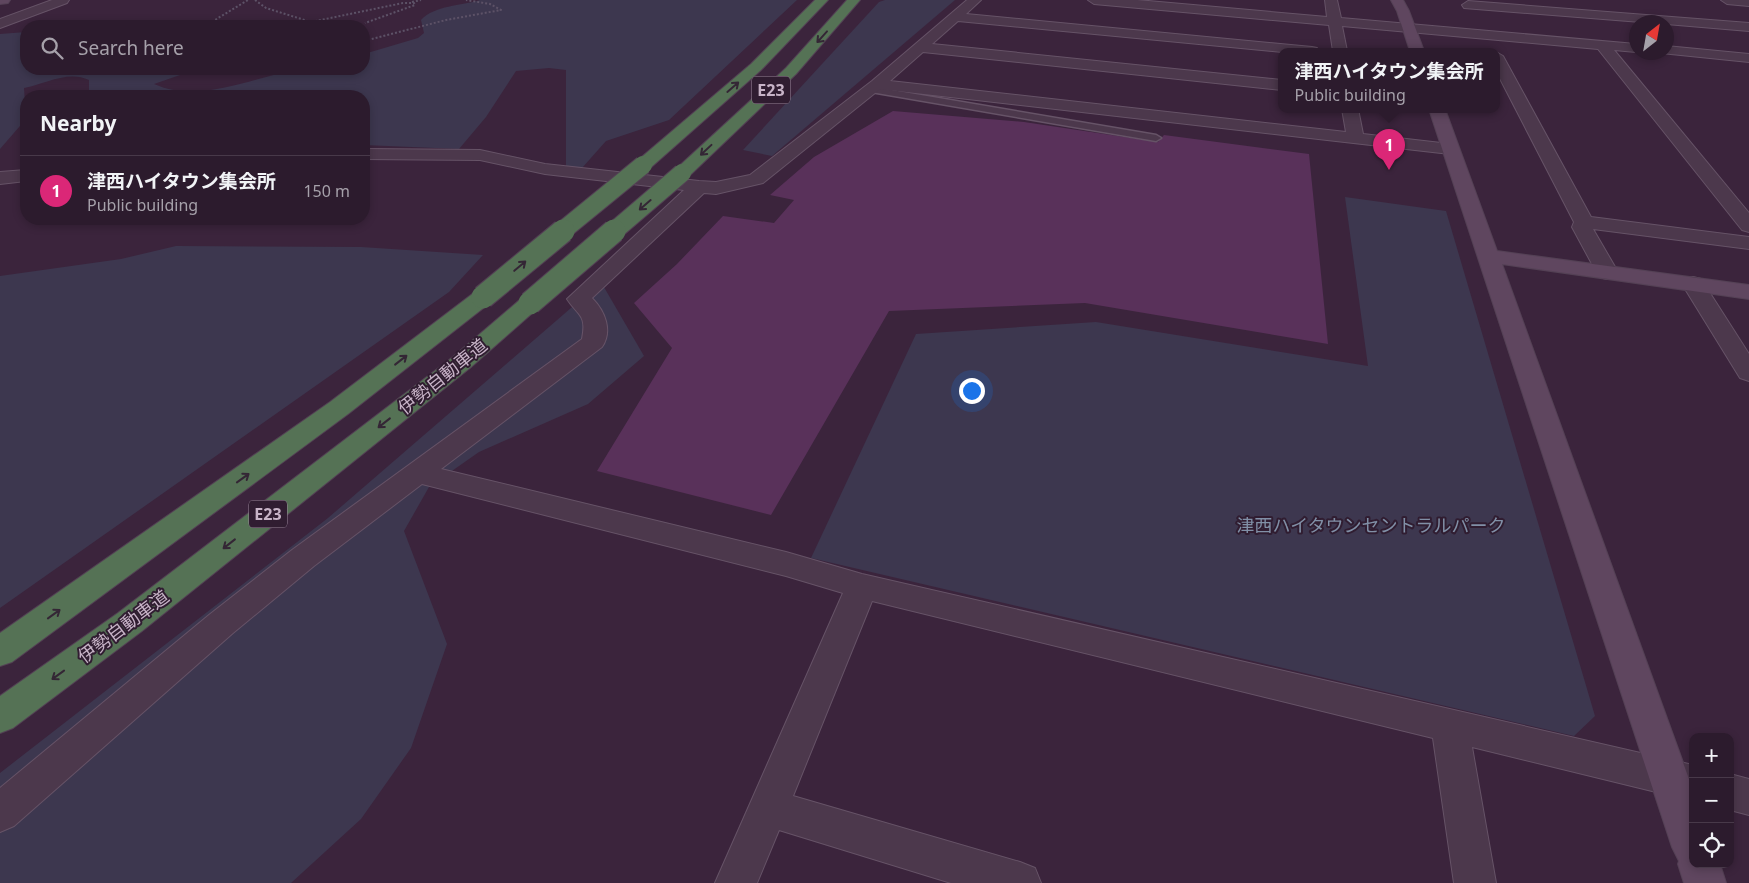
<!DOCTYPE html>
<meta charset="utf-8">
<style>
body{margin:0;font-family:"Noto Sans","Noto Sans JP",sans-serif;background:#382839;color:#f1f3f6}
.controls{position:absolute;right:15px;bottom:15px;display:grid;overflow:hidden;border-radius:10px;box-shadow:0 2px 8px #0003}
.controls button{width:45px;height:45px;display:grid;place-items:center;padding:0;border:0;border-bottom:1px solid #483949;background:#2c1b2d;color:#f1f3f6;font:25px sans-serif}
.compass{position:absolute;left:1629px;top:15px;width:45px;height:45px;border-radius:50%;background:#2c1b2d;box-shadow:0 2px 8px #0003;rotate:31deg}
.you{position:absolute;left:971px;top:390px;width:18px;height:18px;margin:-12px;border:4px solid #fff;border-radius:50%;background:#1a73e8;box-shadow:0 0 0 8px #1a73e833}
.badge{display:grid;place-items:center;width:32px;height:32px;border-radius:50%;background:#db2777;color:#fff;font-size:16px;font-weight:700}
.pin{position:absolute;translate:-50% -41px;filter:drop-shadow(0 1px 2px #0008)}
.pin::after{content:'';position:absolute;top:26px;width:18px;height:15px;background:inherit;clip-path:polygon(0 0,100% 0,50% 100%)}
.popup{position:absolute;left:1278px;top:48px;width:222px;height:65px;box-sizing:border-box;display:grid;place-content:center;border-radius:10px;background:#2c1b2d;filter:drop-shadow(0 1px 4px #0005);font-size:16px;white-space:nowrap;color:#a6a1aa}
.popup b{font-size:19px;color:#f1f3f6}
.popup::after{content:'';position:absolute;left:50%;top:100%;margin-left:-10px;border:10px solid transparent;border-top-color:#2c1b2d}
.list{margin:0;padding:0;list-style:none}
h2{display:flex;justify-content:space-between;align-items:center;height:65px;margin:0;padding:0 20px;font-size:21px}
h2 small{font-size:16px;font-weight:400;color:#a6a1aa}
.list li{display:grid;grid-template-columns:32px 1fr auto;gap:15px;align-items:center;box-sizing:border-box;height:70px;padding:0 20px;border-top:1px solid #483949}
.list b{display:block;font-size:19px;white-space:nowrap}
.list p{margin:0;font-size:16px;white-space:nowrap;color:#a6a1aa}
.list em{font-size:16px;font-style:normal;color:#a6a1aa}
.icon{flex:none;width:28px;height:28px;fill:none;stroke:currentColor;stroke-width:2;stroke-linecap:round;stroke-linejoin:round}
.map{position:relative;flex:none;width:1749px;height:883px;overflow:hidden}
.search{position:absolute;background:#2c1b2d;box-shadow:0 2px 8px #0003;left:20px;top:20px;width:350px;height:55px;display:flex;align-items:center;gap:12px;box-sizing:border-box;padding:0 18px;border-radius:20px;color:#a6a1aa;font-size:19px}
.panel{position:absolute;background:#2c1b2d;box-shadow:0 2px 8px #0003;left:20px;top:90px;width:350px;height:135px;border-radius:20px}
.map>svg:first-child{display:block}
.green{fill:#3d374f}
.water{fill:#59315a}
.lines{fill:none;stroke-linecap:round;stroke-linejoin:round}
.lane-casing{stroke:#665367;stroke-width:3}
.street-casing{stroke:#665367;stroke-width:2}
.secondary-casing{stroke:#544155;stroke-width:2}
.highway-casing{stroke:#534054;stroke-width:2}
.path{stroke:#5d5267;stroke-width:2;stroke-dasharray:2 2;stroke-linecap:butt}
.lane{fill:#4c384c;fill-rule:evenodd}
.street{fill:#4c384c;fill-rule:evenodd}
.secondary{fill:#5f465f;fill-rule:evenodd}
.highway{fill:#557255;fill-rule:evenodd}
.highway-bridge-far1-casing{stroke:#534054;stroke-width:20;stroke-linecap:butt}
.highway-bridge-casing{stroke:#534054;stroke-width:25;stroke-linecap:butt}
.highway-bridge-far1{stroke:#557255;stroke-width:18}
.highway-bridge{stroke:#557255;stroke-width:23}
.oneway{stroke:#342635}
.labels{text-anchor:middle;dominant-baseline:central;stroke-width:4;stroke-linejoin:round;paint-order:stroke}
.shield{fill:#301d31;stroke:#9a869a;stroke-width:1}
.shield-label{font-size:16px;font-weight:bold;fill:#c7b3c7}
.street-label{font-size:18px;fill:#c7b3c7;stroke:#301d31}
.park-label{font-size:18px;fill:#8190a7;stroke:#301d31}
</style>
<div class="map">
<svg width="1749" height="883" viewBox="0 0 1749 883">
<rect width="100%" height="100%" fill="#3b243c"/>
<g class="green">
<path d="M480 0H797L669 120 606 141 582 168H566V70L549 68 516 71 486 117 459 149 364 145V96H89V80C68 70 45 84 24 88L26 119 0 149V34L26 32V69H209L183 74 154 84C199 104 252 78 298 69 318 65 343 69 364 69V54L418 38 424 33 421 20C435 5 461 6 480 0Z"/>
<polygon points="885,0 955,0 772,156 743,150 879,2"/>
<polygon points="1345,197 1446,211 1595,716 1574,736 811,558 916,334 1096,322 1368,366"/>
<polygon points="176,246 361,247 483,255 449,292 0,608 0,276 121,259"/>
<polygon points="601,282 644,356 588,404 479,452 429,487 404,531 447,644 411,748 361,819 291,883 0,883 0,773 328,518"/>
</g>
<polygon class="water" points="893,111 1024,122 1158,142 1164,135 1309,154 1328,344 1085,303 889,311 771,515 597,471 672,348 634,303 677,264 723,216 774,223 794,200 770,195 814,157"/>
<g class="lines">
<defs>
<polygon id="lane" points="868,86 1156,135 1161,138 1156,141 865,91 864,89"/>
<g id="street">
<polygon points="52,0 69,0 67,3 0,28 0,19"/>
<path d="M967 0H981L966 14 1312 47 1317 48 1319 51 1282 52 958 21 932 44 1282 80V90L923 52 890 81 1346 132 1342 109H1358L1363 134 1450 144 1456 145 1459 149 1456 153 1450 154 880 89 763 183 716 194 704 193 592 298C605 311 613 331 602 347L441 469 786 552 862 574 1693 765V801L1472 747 1496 883H1454L1433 738 872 601 793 796 1020 862 1035 868 1041 883H951L779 830 757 883H715L843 593 786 576 422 484 314 566 233 633 14 826 0 832V788L209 615 292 550 582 339C587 314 578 316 567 299L684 190 545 174 480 160 364 159V149L480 150 545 164 699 181 716 182 750 175 872 81Z"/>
<polygon points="1088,0 1137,0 1327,17 1325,0 1337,0 1341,18 1636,44 1636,52 1614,50 1749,213 1749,232 1742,230 1598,49 1342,26 1347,51 1333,51 1329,25 1094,4"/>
<polygon points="1721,0 1749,0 1749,6 1727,4"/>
<polygon points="1468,1 1749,23 1749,31 1666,24 1666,22 1641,22 1464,8 1462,5"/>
<polygon points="1666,46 1749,54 1749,62 1661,53 1666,52"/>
<polygon points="1496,52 1503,56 1591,217 1749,237 1749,249 1593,229 1618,272 1615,277 1607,279 1599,277 1572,227 1574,222 1496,71"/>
<polygon points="26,170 26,181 0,184 0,172"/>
<polygon points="1693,277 1701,279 1749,354 1749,381 1740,378 1682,284 1685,279"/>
<polygon points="1730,774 1749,779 1749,815 1730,810"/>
</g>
<g id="secondary">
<polygon points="0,0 10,0 8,3 0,4"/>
<polygon points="1391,0 1403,0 1409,11 1424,51 1410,51 1397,11"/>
<polygon points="1429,109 1445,109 1497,251 1749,285 1749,299 1502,264 1693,790 1693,864 1720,864 1726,883 1684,883 1678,864 1679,861 1672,847"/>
</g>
<g id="highway">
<polygon points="815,0 828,0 761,70 649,169 643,170 637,169 634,165 637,161 751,64"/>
<polygon points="847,0 860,0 796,74 688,177 682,178 676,177 673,173 676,169 786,68"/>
<polygon points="483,290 491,292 494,297 491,302 348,414 12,662 0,666 0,633 330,402 475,292"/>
<polygon points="530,296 538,298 541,303 538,308 471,367 142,631 13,728 0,733 0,696 118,613 453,357 522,298"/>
</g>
</defs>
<use href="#lane" class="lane-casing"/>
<use href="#street" class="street-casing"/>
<use href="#secondary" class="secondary-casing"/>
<use href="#highway" class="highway-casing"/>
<g class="path">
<polyline points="255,0 266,8 311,22 299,26"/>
<polyline points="412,2 421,0"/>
<polyline points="311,22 403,3 414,3 415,5 365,23"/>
<polyline points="205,26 248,0"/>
<polyline points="364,41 446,20 501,10 490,4 466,0"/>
</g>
<use href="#lane" class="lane"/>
<use href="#street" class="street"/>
<use href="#secondary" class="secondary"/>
<use href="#highway" class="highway"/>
<defs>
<g id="highway-bridge-far1">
<polyline points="561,232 643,165"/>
<polyline points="613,232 682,173"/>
</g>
<g id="highway-bridge">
<polyline points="483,297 563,231"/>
<polyline points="530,303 614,231"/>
</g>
</defs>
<use href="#highway-bridge-far1" class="highway-bridge-far1-casing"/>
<use href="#highway-bridge" class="highway-bridge-casing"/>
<use href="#highway-bridge-far1" class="highway-bridge-far1"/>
<use href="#highway-bridge" class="highway-bridge"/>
</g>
<defs><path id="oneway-shaft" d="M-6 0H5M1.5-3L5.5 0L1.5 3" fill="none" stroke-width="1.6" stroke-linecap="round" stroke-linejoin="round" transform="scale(1.25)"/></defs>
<g class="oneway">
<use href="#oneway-shaft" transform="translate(822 37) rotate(132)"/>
<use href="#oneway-shaft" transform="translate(733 87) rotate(-41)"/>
<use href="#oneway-shaft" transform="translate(706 150) rotate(137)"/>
<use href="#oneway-shaft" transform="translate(645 205) rotate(139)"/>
<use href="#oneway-shaft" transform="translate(520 266) rotate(-40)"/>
<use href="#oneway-shaft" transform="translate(401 360) rotate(-38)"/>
<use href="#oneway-shaft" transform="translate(384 423) rotate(142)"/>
<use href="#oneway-shaft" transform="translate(243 478) rotate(-36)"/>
<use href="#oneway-shaft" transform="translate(229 544) rotate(142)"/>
<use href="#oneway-shaft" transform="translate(54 614) rotate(-36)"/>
<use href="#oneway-shaft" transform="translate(58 675) rotate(144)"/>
</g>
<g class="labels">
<g class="shield">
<rect x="752" y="76.5" width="38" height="27" rx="4"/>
<rect x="249" y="500.5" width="38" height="27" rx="4"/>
</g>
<g class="shield-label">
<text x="771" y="90">E23</text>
<text x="268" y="514">E23</text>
</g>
<g class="street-label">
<text transform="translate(442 376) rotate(-39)">伊勢自動車道</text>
<text transform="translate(123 626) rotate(-37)">伊勢自動車道</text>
</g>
<g class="park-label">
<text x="1371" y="525">津西ハイタウンセントラルパーク</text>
</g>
</g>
</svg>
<div class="controls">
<button>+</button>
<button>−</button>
<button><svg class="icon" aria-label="locate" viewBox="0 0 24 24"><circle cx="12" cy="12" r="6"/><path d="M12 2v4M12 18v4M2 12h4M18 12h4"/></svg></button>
</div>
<svg class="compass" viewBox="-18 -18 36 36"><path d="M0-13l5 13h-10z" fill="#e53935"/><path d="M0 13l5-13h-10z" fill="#a6a1aa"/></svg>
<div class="you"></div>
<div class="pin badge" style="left:1389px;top:170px">1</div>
<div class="popup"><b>津西ハイタウン集会所</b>Public building</div>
<div class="search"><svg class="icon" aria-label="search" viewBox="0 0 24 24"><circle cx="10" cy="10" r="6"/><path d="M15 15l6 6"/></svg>Search here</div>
<section class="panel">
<h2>Nearby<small></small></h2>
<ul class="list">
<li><span class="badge">1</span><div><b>津西ハイタウン集会所</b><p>Public building</p></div><em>150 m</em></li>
</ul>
</section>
</div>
